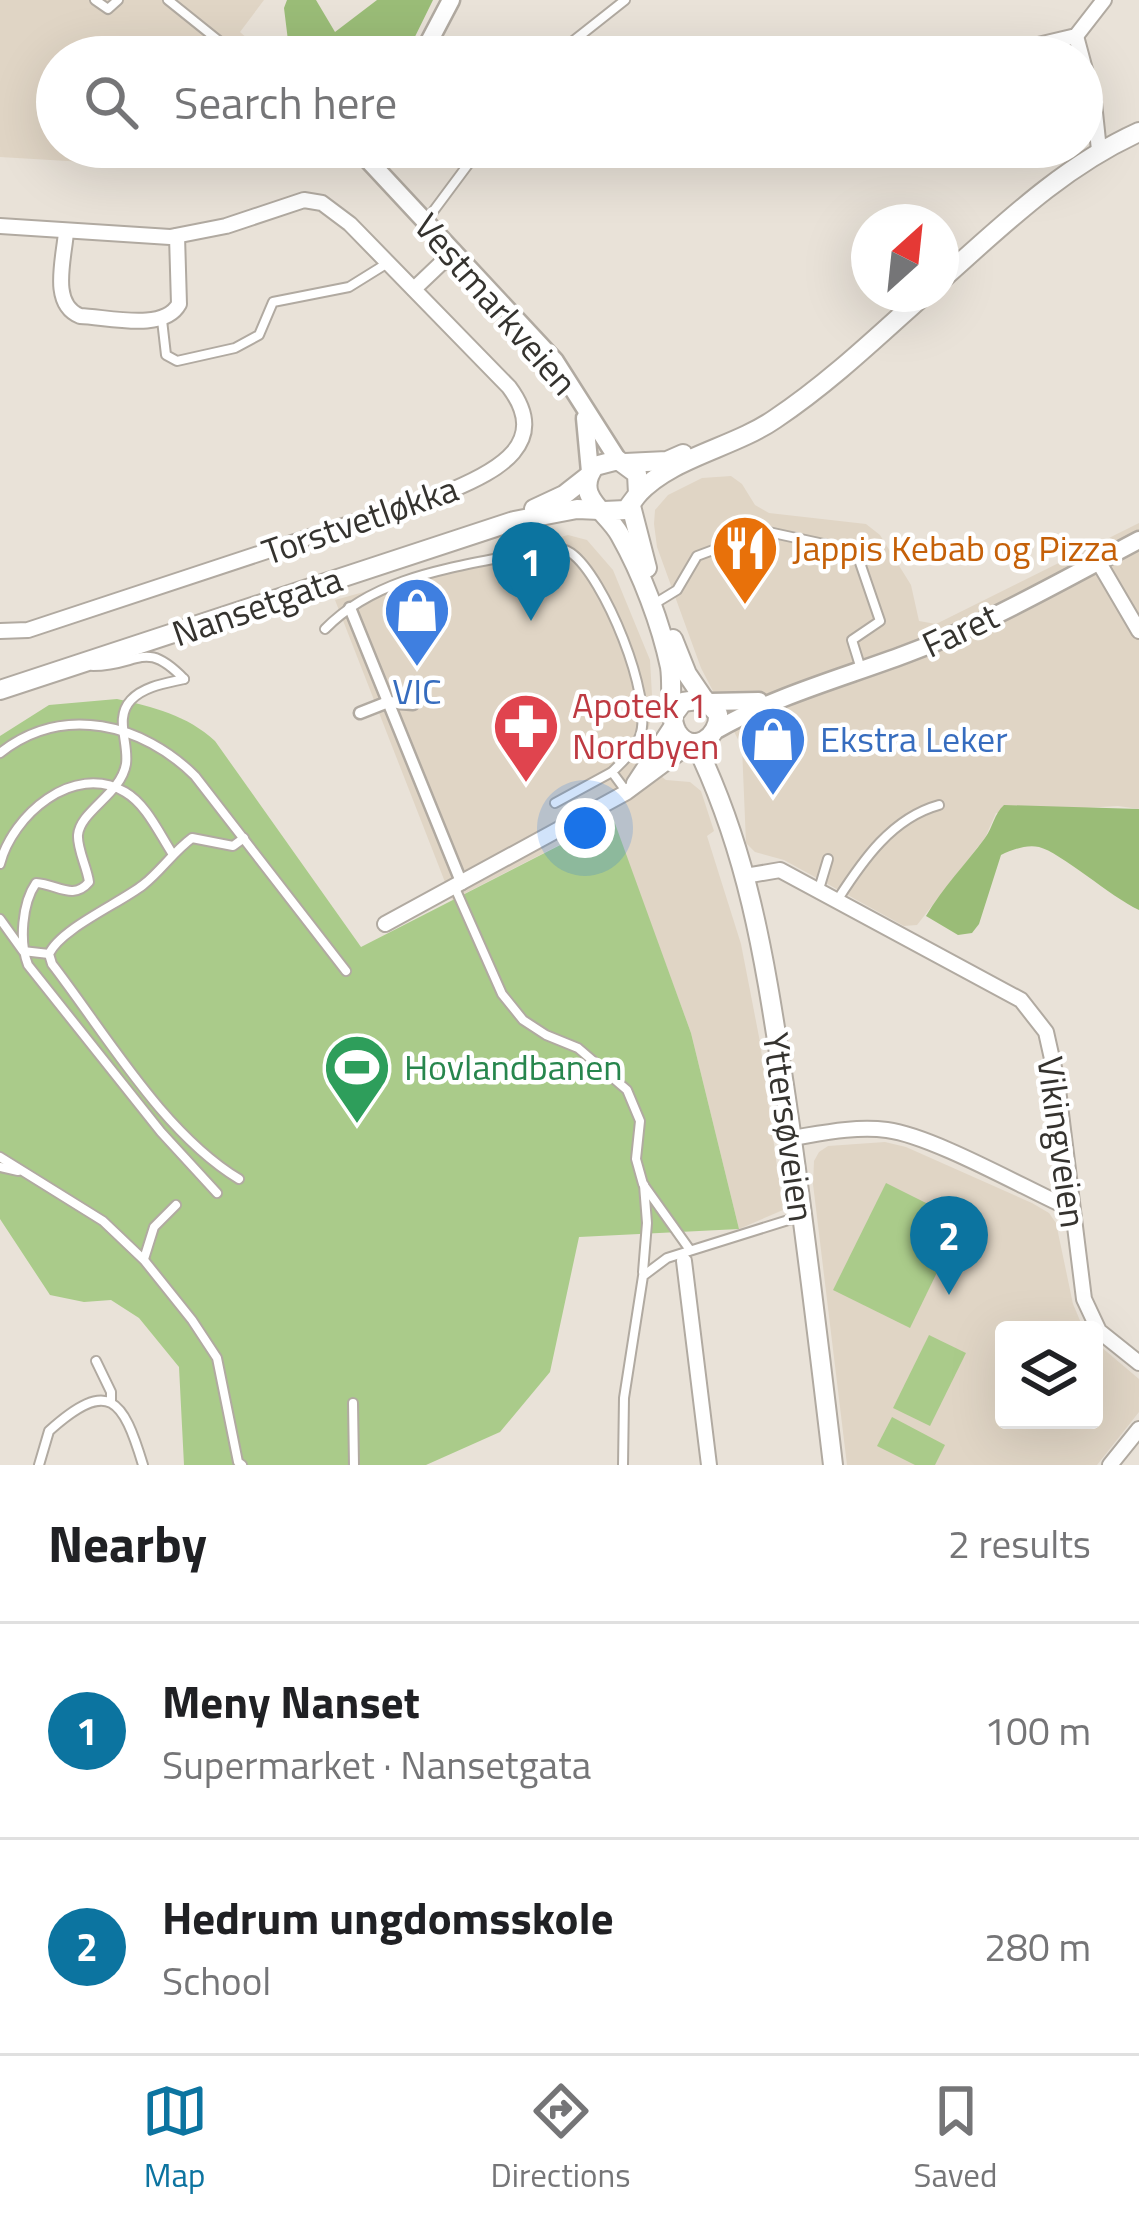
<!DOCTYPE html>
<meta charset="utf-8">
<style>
:root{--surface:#fff;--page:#f6f6f6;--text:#202124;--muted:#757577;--line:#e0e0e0;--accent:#0c74a0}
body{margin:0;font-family:"Titillium Web",sans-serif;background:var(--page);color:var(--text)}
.controls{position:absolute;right:36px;bottom:36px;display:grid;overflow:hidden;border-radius:12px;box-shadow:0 12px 48px #0002}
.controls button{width:108px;height:108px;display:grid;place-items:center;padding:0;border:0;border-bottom:3px solid var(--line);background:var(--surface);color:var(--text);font:60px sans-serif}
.compass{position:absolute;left:851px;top:204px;width:108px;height:108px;border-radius:50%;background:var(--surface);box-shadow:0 12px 48px #0002;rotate:27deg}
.you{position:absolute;left:585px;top:828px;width:42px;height:42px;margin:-30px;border:9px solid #fff;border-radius:50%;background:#1a73e8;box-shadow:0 0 0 18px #1a73e833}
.badge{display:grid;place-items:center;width:78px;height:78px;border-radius:50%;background:var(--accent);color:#fff;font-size:39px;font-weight:700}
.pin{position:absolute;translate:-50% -99px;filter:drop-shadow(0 3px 6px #0008)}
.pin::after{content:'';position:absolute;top:63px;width:42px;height:36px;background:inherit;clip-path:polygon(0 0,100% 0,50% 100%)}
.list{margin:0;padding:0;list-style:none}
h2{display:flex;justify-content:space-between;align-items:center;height:156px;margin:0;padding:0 48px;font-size:51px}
h2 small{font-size:39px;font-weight:400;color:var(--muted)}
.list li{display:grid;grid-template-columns:78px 1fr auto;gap:36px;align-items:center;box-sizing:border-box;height:216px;padding:0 48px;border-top:3px solid var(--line)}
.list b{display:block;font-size:45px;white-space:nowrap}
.list p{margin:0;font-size:39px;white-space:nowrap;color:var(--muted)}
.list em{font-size:39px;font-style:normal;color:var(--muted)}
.icon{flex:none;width:66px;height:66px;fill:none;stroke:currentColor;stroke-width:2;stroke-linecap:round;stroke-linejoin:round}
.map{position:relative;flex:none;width:1139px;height:1465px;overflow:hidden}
.search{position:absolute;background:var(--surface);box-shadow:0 12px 48px #0002;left:36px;right:36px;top:36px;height:132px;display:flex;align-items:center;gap:30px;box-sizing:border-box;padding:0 42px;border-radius:66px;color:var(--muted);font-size:45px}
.sheet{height:588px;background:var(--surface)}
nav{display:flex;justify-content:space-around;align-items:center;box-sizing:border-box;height:168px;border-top:3px solid var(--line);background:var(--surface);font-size:33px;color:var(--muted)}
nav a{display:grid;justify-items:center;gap:6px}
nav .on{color:var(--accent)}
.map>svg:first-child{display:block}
.built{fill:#e0d5c5}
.green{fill:#aacb8a}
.forest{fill:#9abc77}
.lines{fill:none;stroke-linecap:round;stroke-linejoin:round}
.service-casing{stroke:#b1aaa1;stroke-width:12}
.pedestrian-casing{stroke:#b1aaa1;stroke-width:15}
.minor-casing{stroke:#b1aaa1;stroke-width:18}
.tertiary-casing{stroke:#b1aaa1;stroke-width:21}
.secondary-casing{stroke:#b1aaa1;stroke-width:22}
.service{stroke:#fff;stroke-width:8}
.pedestrian{stroke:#fff;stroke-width:10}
.minor{stroke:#fff;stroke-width:14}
.tertiary{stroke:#fff;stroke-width:16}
.secondary{stroke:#fff;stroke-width:18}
.labels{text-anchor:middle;stroke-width:9;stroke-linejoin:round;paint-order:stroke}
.street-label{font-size:36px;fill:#35332f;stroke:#fff}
.food-label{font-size:36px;fill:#c56008;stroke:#fff;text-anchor:start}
.shop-label{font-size:36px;fill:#366cbe;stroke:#fff}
.health-label{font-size:36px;fill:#be3a42;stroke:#fff;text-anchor:start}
.leisure-label{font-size:36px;fill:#27864d;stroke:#fff;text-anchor:start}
</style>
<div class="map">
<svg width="1139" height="1465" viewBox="0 0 1139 1465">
<rect width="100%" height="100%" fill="#e9e2d8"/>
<g class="built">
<path d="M0,0H264L240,32L268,57H57V147H238L168,167L0,157Z"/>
<path d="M731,476L742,484L755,505L769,513L866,524L880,535L911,585L919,621L936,624L1139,523V809L1118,806L996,813L985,838L917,925L904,926L784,860L755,852L746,843L742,747L701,668L657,547L654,524L655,510L668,495L702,478Z"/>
<path d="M568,535L587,540L613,570L650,660L653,713L639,759L666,780L690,782L701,791L714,831L707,836L741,944L760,1042L783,1210L739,1229L691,1033L612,818L452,900L335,600Z"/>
<path d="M885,1142L906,1147L1032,1203L1049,1213L1056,1223L1073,1304L1084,1330H1004V1420H1094V1341L1139,1379V1412L1097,1465H847L813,1184L814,1161L819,1152L828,1146Z"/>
</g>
<g class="green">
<path d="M117,699C153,707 187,715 215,741L361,947L613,818L691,1033L739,1229L579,1237L550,1372L500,1432L426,1465H184L179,1367L139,1318L111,1300L84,1302L50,1295L0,1219V736L49,705Z"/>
<path d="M886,1183L962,1221L910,1328L833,1290Z"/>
<path d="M929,1335L966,1353L930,1426L893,1408Z"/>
<path d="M892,1417L945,1445L935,1465H915L877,1446Z"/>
</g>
<g class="forest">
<path d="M287,0H316L335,32L377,0H433L405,57H290L284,8Z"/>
<path d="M1004,805L1139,809V910C1111,897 1060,852 1039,847C1026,844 1012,850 1001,855L979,924L972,933L958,935L926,916C943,887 965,865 985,838C993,827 994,814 1004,805Z"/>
</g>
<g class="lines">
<defs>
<g id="service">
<path d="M95,0L108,9L118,0"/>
<path d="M168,0L239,57"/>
<path d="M553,57L625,0"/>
<path d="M352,147L368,160"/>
<path d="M426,221L481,147"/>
<path d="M162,320L166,355L177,361L235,348L259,335L273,302L349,287L386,264"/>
<path d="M659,601L677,590L697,556L764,531L856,551L880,621L852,640L861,669"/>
<path d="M325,629C374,579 444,569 509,556C529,552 553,541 571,553C604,576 654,698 640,736C635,751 623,761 612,772L626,791"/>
<path d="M93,666C140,666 144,638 184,679"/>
<path d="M184,679C167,683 144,686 131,700C114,718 129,742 126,764C121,794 80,811 78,835C77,849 87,867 89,882C73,901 57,884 36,883C22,903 19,942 28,965L161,1132L217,1193"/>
<path d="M0,753C63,703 143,724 195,776L346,971"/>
<path d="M555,803L612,772"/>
<path d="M0,864C12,816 73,762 125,792C146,804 159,833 172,853"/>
<path d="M455,888L502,994L523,1020L546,1035L578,1048L627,1090L640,1121L636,1159L643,1184L690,1250"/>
<path d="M819,889L828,859"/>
<path d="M838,899C863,860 892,818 939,805"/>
<path d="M0,919L23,951L49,954"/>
<path d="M0,1157L103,1221L144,1260L192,1320L217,1358L238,1462L242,1465"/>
<path d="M0,1167L18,1171"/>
<path d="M239,1179C163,1133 106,1034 52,964L49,954C60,929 120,903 143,885C161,871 173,852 192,838L233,846L244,838"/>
<path d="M144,1259L154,1227L176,1205"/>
<path d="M643,1272L647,1223L644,1185"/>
<path d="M96,1361L111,1392V1401"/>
<path d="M353,1403L354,1465"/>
<path d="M39,1465L49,1431C109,1377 123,1399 143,1465"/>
<path d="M623,1465L624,1398L643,1276L667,1258L798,1217"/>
</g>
<g id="pedestrian">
<path d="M350,608L462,884"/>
<path d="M360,713L388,702L413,704"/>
</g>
<g id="minor">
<path d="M1076,36L1094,103L1099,150"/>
<path d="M988,57L1076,36L1104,0"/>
<path d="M0,226L170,237L226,226L304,200L322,203L350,224L509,387C551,443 497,471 452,490L28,630L0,631"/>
<path d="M66,232C64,259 50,304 80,316C108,317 164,332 179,304L177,236"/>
<path d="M414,289L454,251"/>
<path d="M1098,561L1139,631"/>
<path d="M634,783L674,722"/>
<path d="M745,876L780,870L1021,1000L1046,1032L1057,1081L1084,1299L1099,1331L1139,1363"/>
<path d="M385,924L627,792L693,743"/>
<path d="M792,1138C823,1133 855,1126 887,1130C933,1136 1024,1188 1071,1209"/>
<path d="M684,1261L709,1465"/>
<path d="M1110,1465L1139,1429"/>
</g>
<g id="tertiary">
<path d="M421,57L451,0"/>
<path d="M375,147L369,161L555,361L618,460"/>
<path d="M585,418L590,472"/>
<path d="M710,702L759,701"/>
<path d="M718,729C778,695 842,678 906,654C987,624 1063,580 1139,540"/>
</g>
<g id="secondary">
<path d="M941,280C1004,224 1062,167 1139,132"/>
<path d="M625,463L667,461L683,454"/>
<path d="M638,494C672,457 733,448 775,419C829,383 877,337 925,294"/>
<path d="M631,506L647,568"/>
<path d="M534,509L564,495L587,477"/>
<path d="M604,511L626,510L638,494L637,474L618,460L595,466C572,496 607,511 620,535C642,574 661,624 670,667C673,685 668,716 677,732C692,756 720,737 718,714L704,699L683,702L674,714"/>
<path d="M673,639L687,674L704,699"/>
<path d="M0,690L514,521L577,509L600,510"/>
<path d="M695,743C750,856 765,963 784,1085C803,1211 818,1338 833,1465"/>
</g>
</defs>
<use href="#service" class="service-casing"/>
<use href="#pedestrian" class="pedestrian-casing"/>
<use href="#minor" class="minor-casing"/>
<use href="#tertiary" class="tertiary-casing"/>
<use href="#secondary" class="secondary-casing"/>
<use href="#service" class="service"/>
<use href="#pedestrian" class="pedestrian"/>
<use href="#minor" class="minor"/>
<use href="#tertiary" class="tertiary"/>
<use href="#secondary" class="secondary"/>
</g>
<defs>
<symbol id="restaurant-pin" viewBox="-11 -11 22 30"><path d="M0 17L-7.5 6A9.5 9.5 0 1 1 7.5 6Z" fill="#e8710a" stroke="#fff"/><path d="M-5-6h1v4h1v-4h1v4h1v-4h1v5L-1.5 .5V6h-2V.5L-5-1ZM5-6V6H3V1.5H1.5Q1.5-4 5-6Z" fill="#fff"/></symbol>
<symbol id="shop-pin" viewBox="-11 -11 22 30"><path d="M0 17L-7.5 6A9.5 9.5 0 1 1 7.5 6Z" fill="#3f7fe0" stroke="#fff"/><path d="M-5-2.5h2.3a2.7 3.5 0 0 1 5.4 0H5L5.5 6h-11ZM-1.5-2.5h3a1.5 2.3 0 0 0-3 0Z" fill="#fff"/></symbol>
<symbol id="pharmacy-pin" viewBox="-11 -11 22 30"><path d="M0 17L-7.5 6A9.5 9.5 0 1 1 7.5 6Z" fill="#e0444e" stroke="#fff"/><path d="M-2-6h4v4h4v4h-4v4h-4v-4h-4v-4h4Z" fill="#fff"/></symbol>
<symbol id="stadium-pin" viewBox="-11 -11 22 30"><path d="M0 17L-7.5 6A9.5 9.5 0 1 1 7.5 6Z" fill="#2e9e5b" stroke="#fff"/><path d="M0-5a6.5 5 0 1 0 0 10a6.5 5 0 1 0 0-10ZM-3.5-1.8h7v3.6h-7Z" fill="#fff"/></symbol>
</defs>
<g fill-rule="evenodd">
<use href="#restaurant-pin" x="707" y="510" width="76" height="104"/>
<use href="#shop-pin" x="379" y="572" width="76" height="104"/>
<use href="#pharmacy-pin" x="488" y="688" width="76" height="104"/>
<use href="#shop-pin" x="735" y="701" width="76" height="104"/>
<use href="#stadium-pin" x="319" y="1029" width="76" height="104"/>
</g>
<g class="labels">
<g class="street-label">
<text transform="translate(496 304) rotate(49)" y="13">Vestmarkveien</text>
<text transform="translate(360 520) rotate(-19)" y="13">Torstvetløkka</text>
<text transform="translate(257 606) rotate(-19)" y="13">Nansetgata</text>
<text transform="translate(960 630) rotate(-25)" y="13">Faret</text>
<text transform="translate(789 1127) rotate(82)" y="13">Yttersøveien</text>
<text transform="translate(1062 1142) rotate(82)" y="13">Vikingveien</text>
</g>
<g class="food-label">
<text x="792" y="561">Jappis Kebab og Pizza</text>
</g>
<g class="shop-label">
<text x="417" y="704">VIC</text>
<text x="820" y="752" text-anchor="start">Ekstra Leker</text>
</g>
<g class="health-label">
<text x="572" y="718">Apotek 1<tspan x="572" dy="41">Nordbyen</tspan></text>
</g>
<g class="leisure-label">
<text x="404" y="1080">Hovlandbanen</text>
</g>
</g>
</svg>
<div class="controls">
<button><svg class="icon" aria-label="layers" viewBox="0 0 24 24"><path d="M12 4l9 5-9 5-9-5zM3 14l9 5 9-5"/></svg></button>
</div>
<svg class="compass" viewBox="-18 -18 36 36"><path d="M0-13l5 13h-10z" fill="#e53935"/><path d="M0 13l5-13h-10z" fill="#757577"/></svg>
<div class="you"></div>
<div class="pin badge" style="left:531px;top:621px">1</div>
<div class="pin badge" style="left:949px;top:1295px">2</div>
<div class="search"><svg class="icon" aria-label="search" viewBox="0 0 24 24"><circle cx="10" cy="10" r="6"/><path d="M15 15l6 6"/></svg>Search here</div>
</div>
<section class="sheet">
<h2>Nearby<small>2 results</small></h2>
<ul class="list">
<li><span class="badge">1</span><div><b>Meny Nanset</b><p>Supermarket · Nansetgata</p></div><em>100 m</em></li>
<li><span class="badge">2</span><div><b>Hedrum ungdomsskole</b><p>School</p></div><em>280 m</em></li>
</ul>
</section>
<nav>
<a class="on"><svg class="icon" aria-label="map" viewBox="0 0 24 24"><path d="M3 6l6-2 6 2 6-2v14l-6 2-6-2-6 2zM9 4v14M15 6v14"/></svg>Map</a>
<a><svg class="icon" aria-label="directions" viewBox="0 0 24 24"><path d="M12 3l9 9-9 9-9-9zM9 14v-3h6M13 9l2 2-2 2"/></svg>Directions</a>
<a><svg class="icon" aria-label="saved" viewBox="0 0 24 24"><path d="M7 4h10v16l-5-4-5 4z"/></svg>Saved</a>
</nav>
